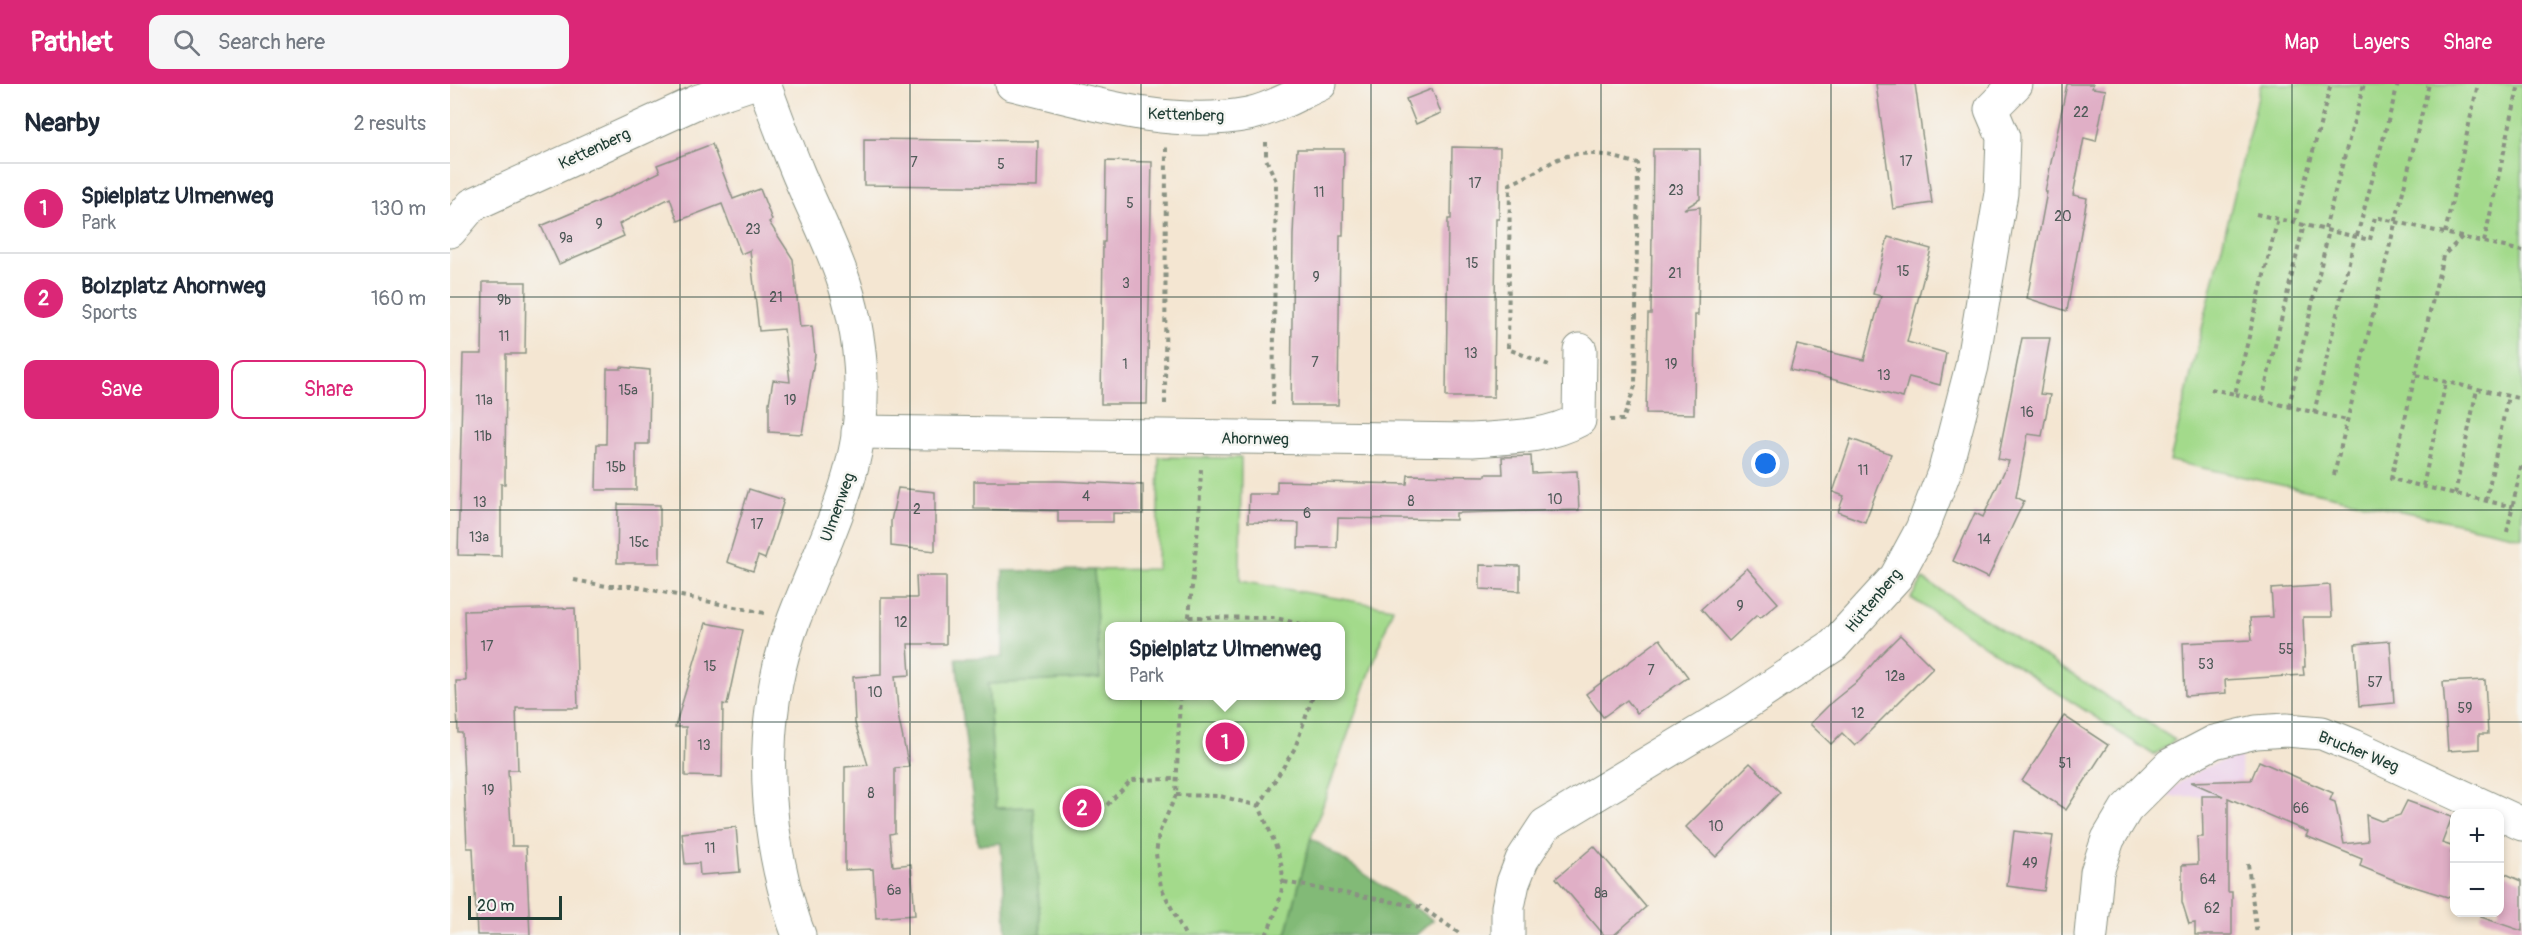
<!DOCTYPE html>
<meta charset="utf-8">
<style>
:root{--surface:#fff;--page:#f6f6f7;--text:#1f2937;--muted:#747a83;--line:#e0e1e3;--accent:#db2777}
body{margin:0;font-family:Pangolin,sans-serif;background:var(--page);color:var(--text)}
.controls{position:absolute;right:18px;bottom:18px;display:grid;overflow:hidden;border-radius:12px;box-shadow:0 3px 9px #0003}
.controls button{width:54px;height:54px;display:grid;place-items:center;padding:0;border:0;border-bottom:2px solid var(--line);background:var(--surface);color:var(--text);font:30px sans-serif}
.scale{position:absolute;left:18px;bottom:15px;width:94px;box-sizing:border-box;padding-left:6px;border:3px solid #1f3d34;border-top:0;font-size:16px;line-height:21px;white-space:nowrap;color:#1f3d34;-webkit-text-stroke:4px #f6f6f2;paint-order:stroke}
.you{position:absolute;left:1316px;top:380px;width:21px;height:21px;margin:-15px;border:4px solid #fff;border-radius:50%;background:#1a73e8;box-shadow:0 0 0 9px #1a73e833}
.badge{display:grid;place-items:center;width:39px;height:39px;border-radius:50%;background:var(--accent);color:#fff;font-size:20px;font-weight:700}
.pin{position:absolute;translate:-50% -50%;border:3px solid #fff;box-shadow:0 2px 6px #0006}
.popup{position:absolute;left:655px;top:538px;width:240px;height:78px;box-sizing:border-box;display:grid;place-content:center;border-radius:12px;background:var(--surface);filter:drop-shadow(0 2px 4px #0005);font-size:20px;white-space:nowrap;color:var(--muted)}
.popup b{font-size:22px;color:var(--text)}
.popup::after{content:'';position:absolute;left:50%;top:100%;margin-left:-12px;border:12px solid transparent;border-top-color:var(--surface)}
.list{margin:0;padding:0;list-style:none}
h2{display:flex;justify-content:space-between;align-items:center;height:78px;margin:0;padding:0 24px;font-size:26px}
h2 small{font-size:20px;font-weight:400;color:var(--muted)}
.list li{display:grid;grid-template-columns:39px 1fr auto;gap:18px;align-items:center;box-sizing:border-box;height:90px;padding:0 24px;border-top:2px solid var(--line)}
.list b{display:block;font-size:22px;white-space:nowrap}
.list p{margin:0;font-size:20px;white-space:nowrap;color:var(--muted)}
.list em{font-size:20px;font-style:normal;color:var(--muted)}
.actions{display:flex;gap:12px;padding:18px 24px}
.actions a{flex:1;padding:14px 0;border:2px solid var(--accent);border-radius:12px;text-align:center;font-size:21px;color:var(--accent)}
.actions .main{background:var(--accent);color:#fff}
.icon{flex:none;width:33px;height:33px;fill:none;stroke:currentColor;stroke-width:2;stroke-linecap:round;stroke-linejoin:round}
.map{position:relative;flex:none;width:2072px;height:851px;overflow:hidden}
header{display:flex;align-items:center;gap:36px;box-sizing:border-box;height:84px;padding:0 30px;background:var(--accent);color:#fff}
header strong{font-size:28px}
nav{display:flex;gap:33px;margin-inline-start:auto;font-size:21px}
.search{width:420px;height:54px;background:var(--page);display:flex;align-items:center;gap:15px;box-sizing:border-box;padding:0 21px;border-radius:12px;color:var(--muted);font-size:22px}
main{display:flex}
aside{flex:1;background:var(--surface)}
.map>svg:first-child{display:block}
.built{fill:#ecd1ea}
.green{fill:#a3da8b;stroke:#618c60;stroke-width:1.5;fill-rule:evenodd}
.forest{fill:#82ba77;stroke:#507c56;stroke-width:1.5}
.building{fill:#e0afc6}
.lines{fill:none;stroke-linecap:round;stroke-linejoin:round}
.minor-casing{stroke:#8a9283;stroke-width:35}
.path{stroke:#8a9283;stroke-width:4;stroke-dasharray:4.5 4.5;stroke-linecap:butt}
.minor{stroke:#fff;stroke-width:33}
.grid{fill:none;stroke:#1f3d34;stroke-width:1.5;stroke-opacity:0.55}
.labels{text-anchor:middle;stroke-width:5;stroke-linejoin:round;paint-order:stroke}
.number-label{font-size:14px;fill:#4f5a58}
.street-label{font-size:16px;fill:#1f3d34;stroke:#f6f6f2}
</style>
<header>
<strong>Pathlet</strong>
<div class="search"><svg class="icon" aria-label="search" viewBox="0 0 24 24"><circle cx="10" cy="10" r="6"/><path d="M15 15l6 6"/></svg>Search here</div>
<nav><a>Map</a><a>Layers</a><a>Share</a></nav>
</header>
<main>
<aside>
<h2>Nearby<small>2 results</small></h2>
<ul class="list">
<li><span class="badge">1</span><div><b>Spielplatz Ulmenweg</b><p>Park</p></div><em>130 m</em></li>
<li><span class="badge">2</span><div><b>Bolzplatz Ahornweg</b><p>Sports</p></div><em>160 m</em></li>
</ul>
<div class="actions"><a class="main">Save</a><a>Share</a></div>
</aside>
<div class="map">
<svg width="2072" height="851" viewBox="0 0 2072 851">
<rect width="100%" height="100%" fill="#f6f6f2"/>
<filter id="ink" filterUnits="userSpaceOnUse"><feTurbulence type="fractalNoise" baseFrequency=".0167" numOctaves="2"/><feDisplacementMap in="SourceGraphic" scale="12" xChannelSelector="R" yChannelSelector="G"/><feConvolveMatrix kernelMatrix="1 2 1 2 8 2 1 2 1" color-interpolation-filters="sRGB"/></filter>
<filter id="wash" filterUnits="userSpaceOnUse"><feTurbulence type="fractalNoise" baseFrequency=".008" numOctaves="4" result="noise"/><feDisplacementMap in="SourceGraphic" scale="24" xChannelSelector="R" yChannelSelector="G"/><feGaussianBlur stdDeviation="1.35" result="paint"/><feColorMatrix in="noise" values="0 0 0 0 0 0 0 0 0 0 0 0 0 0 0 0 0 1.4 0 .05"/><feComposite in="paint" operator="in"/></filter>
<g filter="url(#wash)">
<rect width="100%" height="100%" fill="#f4e6d2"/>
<path class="built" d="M1791,670L1792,711L1713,713L1733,696L1752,685Z"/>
<g class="green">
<path d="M1811,0H2072V453L1720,377Z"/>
<path d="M709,373L791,374L790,497L943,524L861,754L836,851H591L583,723L546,724L538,600L650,594L644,486L707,485ZM660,542H890V612H660Z"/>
<path d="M1473,495L1725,656L1704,671L1461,514Z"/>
</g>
<g class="forest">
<path d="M644,486L650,594L538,600L546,724L583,723L591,851H557L551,759L528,761L506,574L553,573V487Z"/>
<path d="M861,754L983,836L966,851H836Z"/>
</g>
<g id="blocks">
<g class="building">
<path d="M1426,0H1465L1482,119L1443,125Z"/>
<path d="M1617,0H1643L1642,4L1656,6L1646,57L1634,54L1623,111L1637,114L1617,227L1577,214L1597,108H1595Z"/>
<path d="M982,5L991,29L966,40L956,15Z"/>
<path d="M414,55L588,57L587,103L414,101Z"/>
<path d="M262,60L283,115L310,105L322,136L319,138L343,175L350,243L362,242L365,271L352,350L319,348V319L323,296L340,298L334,245L309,247L300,166L291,170L272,120L228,137L220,114L169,140L174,152L109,180L91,142L157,114L210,88L207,81Z"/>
<path d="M1002,63L1050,64L1049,135H1046L1044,313H996L998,135H1001Z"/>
<path d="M847,65H894L893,151H890L888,321H841L843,151Z"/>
<path d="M1203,65H1250V115L1234,125L1250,123L1248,231H1245L1244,330L1196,329L1198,230H1201Z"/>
<path d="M656,77L702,78L697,320H651L653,158H655Z"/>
<path d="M1438,153L1481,165L1457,258L1496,269L1490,301L1459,293L1453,314L1370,292L1340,286L1347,261L1414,276L1431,212L1423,210Z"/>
<path d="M33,198H76L75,270H56L55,400H51V472L8,471L13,270H32Z"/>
<path d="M1572,254H1600L1590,310L1600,311L1592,352L1578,350L1566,413L1574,417L1538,494L1503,477L1525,429L1533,433L1559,377L1548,375Z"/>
<path d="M171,283L200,286L199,360H186V406H146L147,360H156L157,285H171Z"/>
<path d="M1401,355L1441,370L1415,438L1388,428L1394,412L1383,408Z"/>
<path d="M1081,372L1082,389L1127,387L1129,426L1006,429V436L888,434L887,464H848L849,439L798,438L799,410H827V397L957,400L958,391L1036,392V390H1053L1052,373Z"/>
<path d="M524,397H610L693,401V430L663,429V438H608V427L524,425Z"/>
<path d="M448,404L485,408V467L441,462V437Z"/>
<path d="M299,405L334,416L315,475L308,472L303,487L277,478Z"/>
<path d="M168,420L210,421V479H167Z"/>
<path d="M1030,481L1070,482V507L1030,505Z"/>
<path d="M1297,484L1328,519L1310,534L1307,531L1279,557L1251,525Z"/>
<path d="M466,492H496V560H458L460,591L445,592L449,636L459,683L445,684V749L440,750L443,782L461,780L465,831L426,834L423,785L395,786V683L418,681L405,639L403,593L431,591V514H467Z"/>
<path d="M1880,501L1882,533H1853L1855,583H1853L1854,591L1775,596L1776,609L1735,612L1733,559L1802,556L1800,534L1823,533L1821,505Z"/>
<path d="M125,524L128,624H66L68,686H58L62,762H76L80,851H27L23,764H17L12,649H8L6,597H16L14,527Z"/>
<path d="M256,539L293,546L277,621L273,620L272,693L235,692L236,643H225Z"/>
<path d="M1450,551L1483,584L1405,662L1392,649L1381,660L1360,640L1383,617L1409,596L1429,572Z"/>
<path d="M1210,555L1238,593L1187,629L1177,616L1153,633L1136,610Z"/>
<path d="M1940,557L1944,619L1909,622L1905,560Z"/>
<path d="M2035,596L2038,650H2029V665L1998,667L1993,598Z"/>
<path d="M1614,632L1658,661L1616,726L1572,697Z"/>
<path d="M1809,677L1883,709L1880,716L1885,718L1894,760L1918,757L1916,731L1931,737L1950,731L1957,717L2002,733L1992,759L2004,763L2001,769L2004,771V815L1949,798L1910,782L1912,775L1856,752L1858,748L1778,714V808H1782V851H1745V839L1739,840L1732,818V781L1748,780L1747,753H1753L1752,712H1773L1741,698L1801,696Z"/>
<path d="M1300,679L1330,708L1266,773L1236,743Z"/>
<path d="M286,743L290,788L250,791L249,779L235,780L232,749Z"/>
<path d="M1564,747L1603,752L1594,807L1557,802Z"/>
<path d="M1144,762L1196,823L1164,851H1154L1106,794Z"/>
<path d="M2049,787L2072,797V847L2031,833L2032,828H2049Z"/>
</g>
</g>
</g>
<g filter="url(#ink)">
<use href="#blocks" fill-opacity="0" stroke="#8a9283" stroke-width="1.5"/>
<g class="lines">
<defs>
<g id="minor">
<path d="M314,0C325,30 336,60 348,89C363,125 382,161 394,198C406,235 412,276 411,315C411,392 371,464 344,535C312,620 312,716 334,803C339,820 342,835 349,851"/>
<path d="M562,0C638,18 720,45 798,30C823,25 847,10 870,0"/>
<path d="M0,147L22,121L249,17L300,0"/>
<path d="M408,348L1022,356C1058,353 1096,354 1129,336L1130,266"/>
<path d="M1058,851V823L1063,799L1072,776L1095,741L1286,626L1384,561L1446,493L1472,445L1495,386L1522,282L1551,109L1553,53L1541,25L1566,0"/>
<path d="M1641,851L1647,788L1658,755L1676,725L1720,681L1764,658L1806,648L1836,646L1872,649L1904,662L2072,740"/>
</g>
</defs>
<use href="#minor" class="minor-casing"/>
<g class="path">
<path d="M816,58V75L826,97L823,321"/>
<path d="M1806,130L1920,156L1925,133L2072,167"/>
<path d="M1844,138L1881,0"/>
<path d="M1875,145L1914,0"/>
<path d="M1995,149L2028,0"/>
<path d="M1907,152L1948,0"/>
<path d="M2012,153L1993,172L1941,395L2063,423"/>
<path d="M2034,158L2069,0"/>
<path d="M1099,281L1058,265L1060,100C1075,94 1088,86 1102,78C1129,63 1160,71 1188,80L1185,302L1173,336H1160"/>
<path d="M1966,291L2072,315"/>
<path d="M1761,305L1785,310L1828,134"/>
<path d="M1785,310L1897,336"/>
<path d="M1812,316L1854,140"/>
<path d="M715,320L716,63"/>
<path d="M1839,322L1879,146"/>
<path d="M1864,329L1905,152"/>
<path d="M1884,391L1979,0"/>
<path d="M1973,402L1996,298"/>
<path d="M2005,410L2027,305"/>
<path d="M2036,417L2058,312"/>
<path d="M2057,448L2072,378"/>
<path d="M124,496L156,502H183L314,529"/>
<path d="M739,533L826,534L859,542"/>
<path d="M738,542L749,433L751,384"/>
<path d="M730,612L726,711L709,749L706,770L711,803L735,851"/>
<path d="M726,711L770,712L809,722C833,779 844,791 816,851"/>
<path d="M657,721L681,696L725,695"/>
<path d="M809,722L845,664L863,612"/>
<path d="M1798,780L1807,851"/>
<path d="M834,798L971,823L1012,851"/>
</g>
<use href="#minor" class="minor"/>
</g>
</g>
<path class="grid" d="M230,0V851M460,0V851M691,0V851M921,0V851M1151,0V851M1381,0V851M1612,0V851M1842,0V851M0,213H2072M0,426H2072M0,638H2072"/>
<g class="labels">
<g class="number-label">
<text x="1631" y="33">22</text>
<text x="1456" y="82">17</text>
<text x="464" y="83">7</text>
<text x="551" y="85">5</text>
<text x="1025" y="104">17</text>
<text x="1226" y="111">23</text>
<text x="869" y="113">11</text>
<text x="680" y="124">5</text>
<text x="1613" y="137">20</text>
<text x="149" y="145">9</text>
<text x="303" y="150">23</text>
<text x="116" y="159">9a</text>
<text x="1022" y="184">15</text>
<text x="1453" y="192">15</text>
<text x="1225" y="194">21</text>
<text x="866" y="198">9</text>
<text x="676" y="204">3</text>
<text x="326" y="218">21</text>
<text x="54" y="221">9b</text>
<text x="54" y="257">11</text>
<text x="1021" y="274">13</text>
<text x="865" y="283">7</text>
<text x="675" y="285">1</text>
<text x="1221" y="285">19</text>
<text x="1434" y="296">13</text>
<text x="178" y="311">15a</text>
<text x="34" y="321">11a</text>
<text x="340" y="321">19</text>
<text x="1577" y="333">16</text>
<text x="33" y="357">11b</text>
<text x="166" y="388">15b</text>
<text x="1413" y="391">11</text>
<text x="636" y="417">4</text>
<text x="1105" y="420">10</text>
<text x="961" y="422">8</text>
<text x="30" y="423">13</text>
<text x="467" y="430">2</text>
<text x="857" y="434">6</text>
<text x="307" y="445">17</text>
<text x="29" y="458">13a</text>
<text x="1534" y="460">14</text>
<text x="189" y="463">15c</text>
<text x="1290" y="527">9</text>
<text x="451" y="543">12</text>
<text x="37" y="567">17</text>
<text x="1836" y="570">55</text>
<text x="1756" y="585">53</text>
<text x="260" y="587">15</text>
<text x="1201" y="591">7</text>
<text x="1445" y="597">12a</text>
<text x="1925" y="603">57</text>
<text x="425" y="613">10</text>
<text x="2015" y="629">59</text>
<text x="1408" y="634">12</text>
<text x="254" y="666">13</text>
<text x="1615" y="684">51</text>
<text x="38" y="711">19</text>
<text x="421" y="714">8</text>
<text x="1851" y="729">66</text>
<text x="1266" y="747">10</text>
<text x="260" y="769">11</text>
<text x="1580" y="784">49</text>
<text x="1758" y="800">64</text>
<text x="444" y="811">6a</text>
<text x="1151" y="814">8a</text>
<text x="1762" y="829">62</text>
</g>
<g class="street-label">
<text transform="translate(736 30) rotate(2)" y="6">Kettenberg</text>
<text transform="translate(144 64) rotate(-25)" y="6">Kettenberg</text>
<text transform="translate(805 354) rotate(1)" y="6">Ahornweg</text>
<text transform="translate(387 423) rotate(-70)" y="6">Ulmenweg</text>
<text transform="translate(1423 516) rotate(-50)" y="6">Hüttenberg</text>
<text transform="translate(1909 667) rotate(22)" y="6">Brucher Weg</text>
</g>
</g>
</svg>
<div class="controls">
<button>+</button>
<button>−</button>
</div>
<div class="scale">20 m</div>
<div class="you"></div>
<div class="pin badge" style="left:775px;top:658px">1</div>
<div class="popup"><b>Spielplatz Ulmenweg</b>Park</div>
<div class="pin badge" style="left:632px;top:724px">2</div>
</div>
</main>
